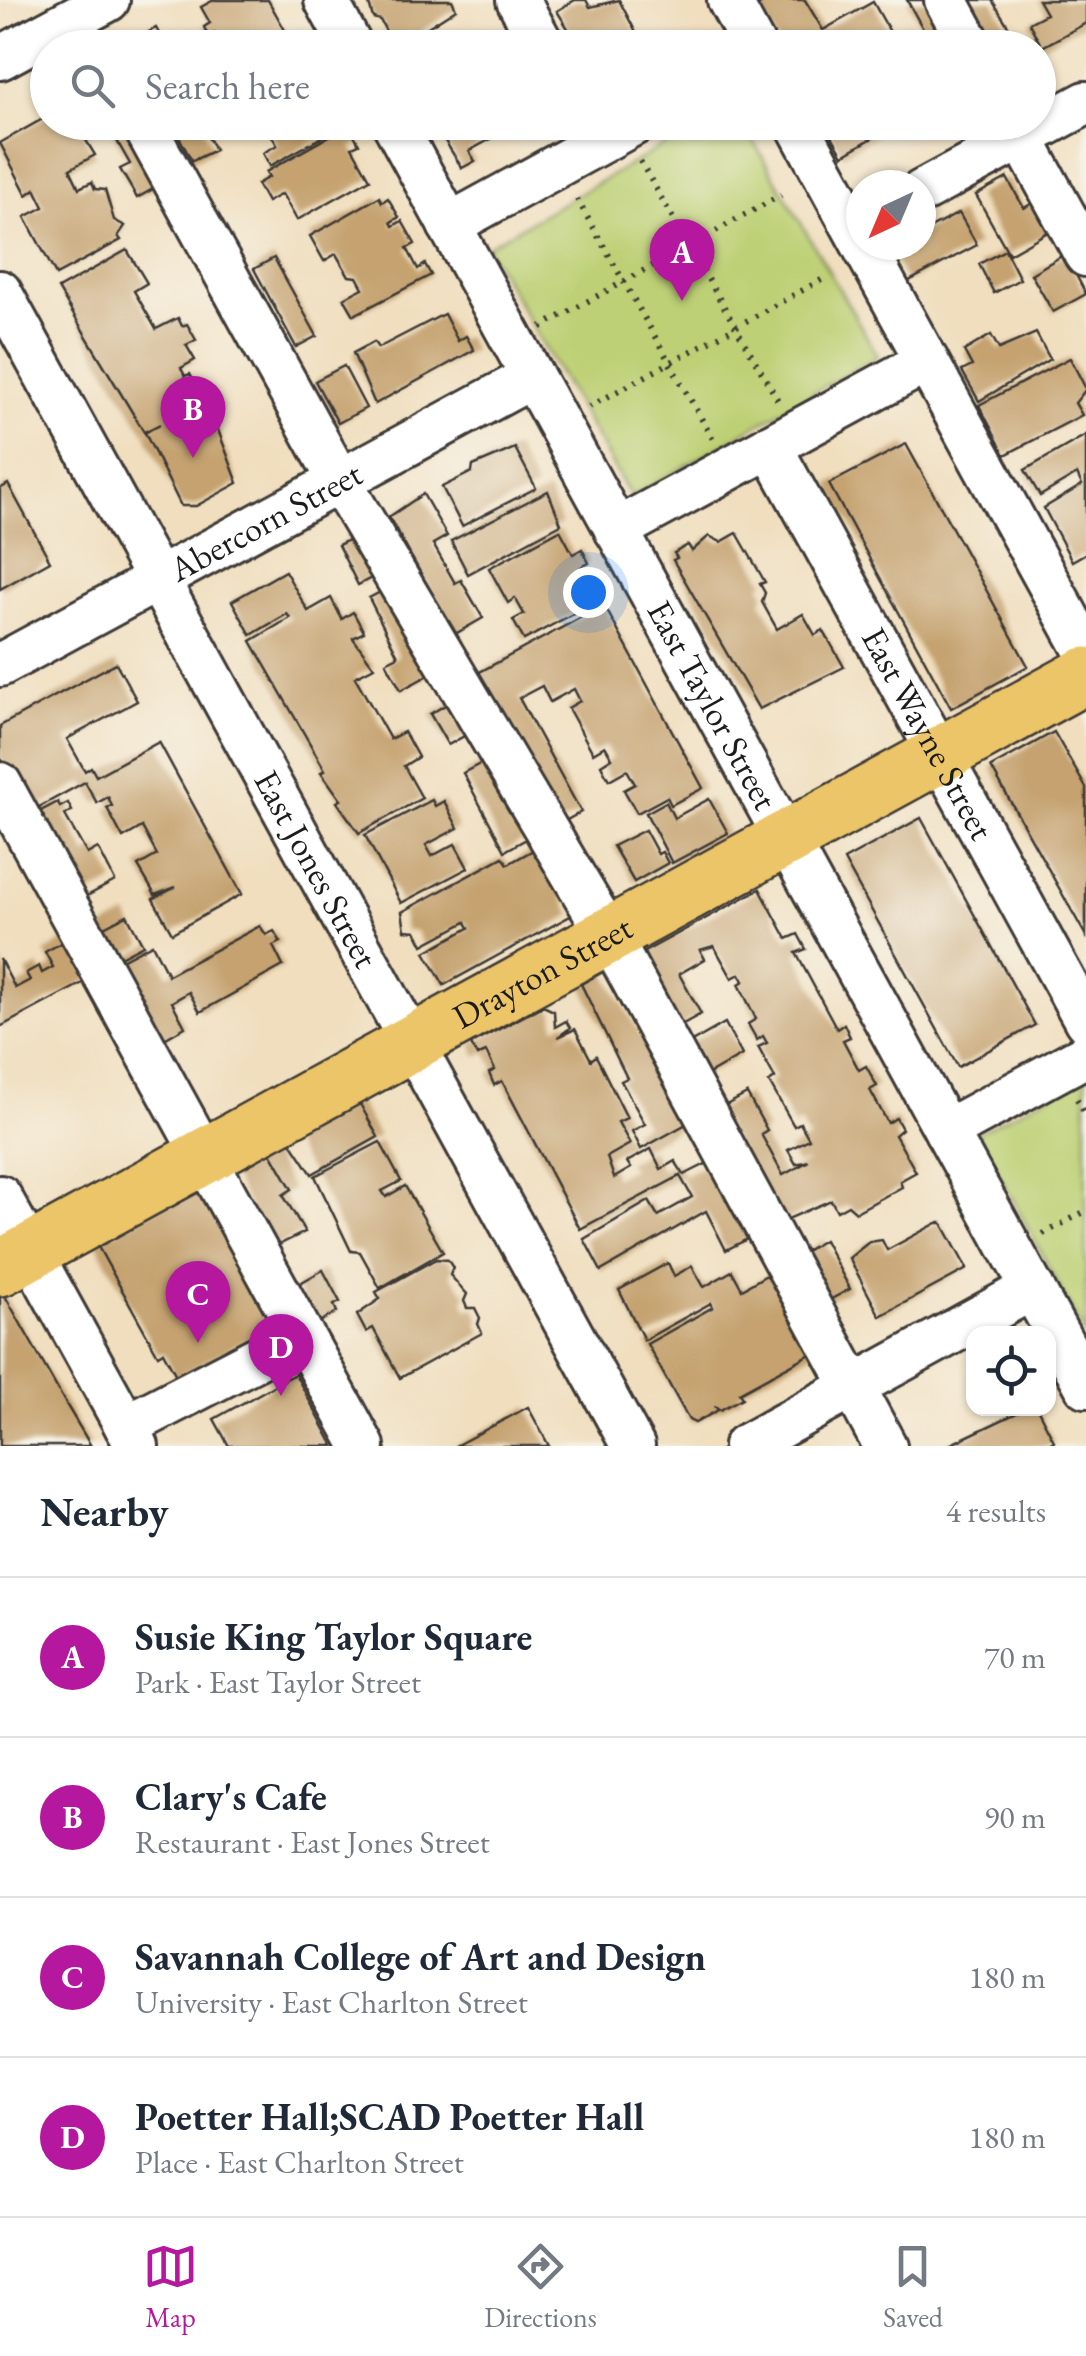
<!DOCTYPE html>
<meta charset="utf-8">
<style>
:root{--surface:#fff;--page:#f6f6f7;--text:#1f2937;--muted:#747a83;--line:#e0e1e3;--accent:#b5179e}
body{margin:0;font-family:"EB Garamond",serif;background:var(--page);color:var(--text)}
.controls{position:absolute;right:30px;bottom:30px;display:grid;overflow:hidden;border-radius:20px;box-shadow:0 2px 8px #0004}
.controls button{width:90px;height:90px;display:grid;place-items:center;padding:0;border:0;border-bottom:2px solid var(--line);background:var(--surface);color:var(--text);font:50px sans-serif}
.compass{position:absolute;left:846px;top:170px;width:90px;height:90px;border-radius:50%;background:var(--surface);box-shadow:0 2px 8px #0004;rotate:224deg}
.you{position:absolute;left:588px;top:592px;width:35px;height:35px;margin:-25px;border:8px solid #fff;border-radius:50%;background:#1a73e8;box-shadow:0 0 0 15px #1a73e833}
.badge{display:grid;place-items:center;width:65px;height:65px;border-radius:50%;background:var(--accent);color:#fff;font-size:32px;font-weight:700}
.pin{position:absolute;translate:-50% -82px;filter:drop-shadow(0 2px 5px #0008)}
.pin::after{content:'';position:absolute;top:52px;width:35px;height:30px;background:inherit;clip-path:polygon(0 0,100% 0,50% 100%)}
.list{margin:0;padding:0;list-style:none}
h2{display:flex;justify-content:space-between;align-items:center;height:130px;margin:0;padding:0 40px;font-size:42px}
h2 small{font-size:32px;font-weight:400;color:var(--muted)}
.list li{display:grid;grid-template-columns:65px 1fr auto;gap:30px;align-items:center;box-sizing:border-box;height:160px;padding:0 40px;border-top:2px solid var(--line)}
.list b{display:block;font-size:38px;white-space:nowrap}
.list p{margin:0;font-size:32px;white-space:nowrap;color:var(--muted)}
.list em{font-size:32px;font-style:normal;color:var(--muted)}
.icon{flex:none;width:55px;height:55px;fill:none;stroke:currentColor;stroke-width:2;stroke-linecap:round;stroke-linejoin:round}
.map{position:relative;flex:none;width:1086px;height:1446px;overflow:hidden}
.search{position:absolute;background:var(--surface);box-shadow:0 2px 8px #0004;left:30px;right:30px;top:30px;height:110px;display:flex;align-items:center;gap:25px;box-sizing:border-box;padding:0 35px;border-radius:55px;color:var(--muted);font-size:38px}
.sheet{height:770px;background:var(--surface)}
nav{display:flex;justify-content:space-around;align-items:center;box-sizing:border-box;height:140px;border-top:2px solid var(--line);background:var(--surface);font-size:28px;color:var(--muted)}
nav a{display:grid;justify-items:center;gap:5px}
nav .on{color:var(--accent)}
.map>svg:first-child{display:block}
.green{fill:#bdd074;stroke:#6c7648;stroke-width:2.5}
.building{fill:#c5a270}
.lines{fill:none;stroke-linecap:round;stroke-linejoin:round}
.minor-casing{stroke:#3c3934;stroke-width:48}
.major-casing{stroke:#3c3934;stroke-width:60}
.path{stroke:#3c3934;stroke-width:6;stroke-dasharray:2.5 8;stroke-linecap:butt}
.minor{stroke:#fff;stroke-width:42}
.major{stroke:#edc569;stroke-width:55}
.labels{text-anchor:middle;stroke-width:8;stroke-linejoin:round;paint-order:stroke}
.street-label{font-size:35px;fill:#1c1c1c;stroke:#f7f3e8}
</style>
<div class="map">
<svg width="1086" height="1446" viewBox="0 0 1086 1446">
<rect width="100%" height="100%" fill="#f7f3e8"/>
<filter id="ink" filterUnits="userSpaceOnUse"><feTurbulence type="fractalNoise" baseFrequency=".01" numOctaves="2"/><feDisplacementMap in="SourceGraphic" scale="20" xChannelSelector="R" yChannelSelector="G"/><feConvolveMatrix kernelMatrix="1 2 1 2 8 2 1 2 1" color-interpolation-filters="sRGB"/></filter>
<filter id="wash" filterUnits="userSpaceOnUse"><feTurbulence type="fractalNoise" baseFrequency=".0048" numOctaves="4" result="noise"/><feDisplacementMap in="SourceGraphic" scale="40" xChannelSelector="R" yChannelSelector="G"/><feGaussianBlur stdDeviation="2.25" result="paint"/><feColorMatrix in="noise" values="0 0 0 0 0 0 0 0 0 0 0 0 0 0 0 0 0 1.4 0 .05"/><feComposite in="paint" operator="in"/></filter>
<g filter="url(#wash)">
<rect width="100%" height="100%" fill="#f0debe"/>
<g class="green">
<path d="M703,123H743L878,356L631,497L486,247Z"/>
<path d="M1086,1075V1337L977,1133Z"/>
</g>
<g id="blocks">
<g class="building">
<path d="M214,0H268L295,48H223L215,33L208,36L204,27L210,23L201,7Z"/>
<path d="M368,0H452L456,9L395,48L380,20L373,18Z"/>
<path d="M575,0H586L590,7L619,0L644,48H580L557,11Z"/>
<path d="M768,0H805L823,30L873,2L899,48H781L757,6Z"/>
<path d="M907,0H927L948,37L932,45Z"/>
<path d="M956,0H992L1022,48H983Z"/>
<path d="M1038,0H1086V23L1042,47L1029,23L1046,14Z"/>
<path d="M156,28L167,48H130L128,43Z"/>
<path d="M48,116V122H92L96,130L84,137L95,155L70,169L79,188L92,182L95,189L105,190L114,220L125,226L118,236L121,240L56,275L25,217L44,207L35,189L27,195L0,143Z"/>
<path d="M112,122H140L172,178L137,198L120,169L130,164L108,125Z"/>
<path d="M171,122H200L215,150L192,161Z"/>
<path d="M264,122H337L340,127L270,166L263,153L277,145Z"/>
<path d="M433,122H505L509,129L469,151L475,161L462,168Z"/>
<path d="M824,122H874L881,133L843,155Z"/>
<path d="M342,129L346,135L352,131L359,144L352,147L370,179L297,220L282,194L267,202L257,184L269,177L266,172Z"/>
<path d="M1007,178L1024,208L1038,200L1053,229L1009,254L976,195Z"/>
<path d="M379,197L382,202L388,198L399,217L391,222L393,226L402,221L415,244L407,248L418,269L425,264L431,275L354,315L344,298L363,288L357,277L349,276L336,254L324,261L310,236Z"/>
<path d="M959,213L977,245L907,282L888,250L921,245V233Z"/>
<path d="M127,250L147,283L134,291L156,329L178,318L182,326L187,324L196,340L186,345L195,360L181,368L185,376L190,374L204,401L215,393L222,407L212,414L238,483L196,506H181L145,433L160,424L144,432L58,289Z"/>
<path d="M1005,250L1020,279L994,293L979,264Z"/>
<path d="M1065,254L1086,294L1053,312L1031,274Z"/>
<path d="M274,258L317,336L296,347L254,269Z"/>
<path d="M444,314L458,341L466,336L474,350L375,404L353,353L374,342L378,348Z"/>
<path d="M1036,333L1050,359L979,401L962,371L972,366L964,351L991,335L999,349Z"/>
<path d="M1070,358L1086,389L1075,403L1082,415L1005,455L979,405Z"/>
<path d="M344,366L366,408L338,423L315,381Z"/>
<path d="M1086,435V553L1072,561L1044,508L1082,485L1077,474L1040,496L1025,470Z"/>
<path d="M906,444L1028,666L951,708L829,484Z"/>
<path d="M515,448L536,488L462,526L442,487L472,472L473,466Z"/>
<path d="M8,484L50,561L0,589V489Z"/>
<path d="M548,491L561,524L468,574L451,541Z"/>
<path d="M423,494L447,536L433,544L455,583L461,580L483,618L455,634L389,517Z"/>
<path d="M560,530L573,554L582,549L589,563L581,567L591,586L600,581L608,595L524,640L513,620L524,614L515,598L508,603L489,568Z"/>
<path d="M367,531L373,577L358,585L338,545Z"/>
<path d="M737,533L765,582L760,584L765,593L762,602L777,629L803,614L815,635L823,630L844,667L759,709L673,560L677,558L674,553L688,545L692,551L709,536L721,542Z"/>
<path d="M285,571L308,611L331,598L342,619L353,612L364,632L353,638L374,667L355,677L390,739L404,732L418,757L404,766L422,798L359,833L337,802L341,800L321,772L325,770L251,641L290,618L287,614L251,635L232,601Z"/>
<path d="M394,585L440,669L401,690L386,662L398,656L369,598Z"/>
<path d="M604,605L703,788L671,805L667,797L637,813L624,790L635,784L627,770L609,780L601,765L612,758L605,746L593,753L568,708L580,701L574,689L550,702L542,686L519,698L581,812L558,825L476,674Z"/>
<path d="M116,663L137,701L67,739L85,771L91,767L96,776L159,742L242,894L172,933L153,899L176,887L155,895L138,866L157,855L142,827L123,838L107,808L112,806L108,797L97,803L85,782L30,812L0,757V726Z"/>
<path d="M454,700L473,731L448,745L430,714Z"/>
<path d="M1054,732L1086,788V936L991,767Z"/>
<path d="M493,757L535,834L505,851L463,773Z"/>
<path d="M709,799L728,833L672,863L646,813L666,802L674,818Z"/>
<path d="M432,800L435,806L444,801L458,828L426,845L432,856L455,844L468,868L401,903L365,835Z"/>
<path d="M58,802L60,807L68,803L72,811L65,815L87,854L98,848L115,881L81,899L35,814Z"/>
<path d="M921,818L1035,1025L958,1067L844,860Z"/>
<path d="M645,830L658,854L662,852L668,863L634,882L613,846Z"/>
<path d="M537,848L572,915L444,985L425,952L469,928L466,922L423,945L416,931L405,930L402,912L503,857L508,864Z"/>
<path d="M760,889L787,939L798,934L806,949L796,953L837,1029L844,1024L850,1037L843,1040L859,1070L866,1066L877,1086L870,1090L888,1123L896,1118L902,1129L895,1135L916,1172L900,1181L902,1187L856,1212L848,1205L837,1211L831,1200L779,1223L717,1110L747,1094L767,1130L761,1134L783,1175L809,1161L796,1164L788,1150L809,1139L800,1123L794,1126L769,1082L775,1078L758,1047L767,1043L763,1036L757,1040L748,1024L756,1019L739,984L744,981L740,974L732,978L714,946L700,950L705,959L679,974L701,1014L672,1030L633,958Z"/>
<path d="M127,915L143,945L116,959L100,929Z"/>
<path d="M260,926L266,935L274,931L281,942L273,946L283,966L200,1012L189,992L172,1002L185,1027L159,1042L116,963L152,944L168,975Z"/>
<path d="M68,939L90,979L0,1027V959L15,988L30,980L26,973L39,966L42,973L53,967L45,952Z"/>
<path d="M605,971L688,1123L641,1149L632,1131L645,1124L621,1081L627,1078L581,984Z"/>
<path d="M543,1006L554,1011L555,1027L566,1021L570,1028L558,1037L575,1029L591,1060L596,1056L627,1118L618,1122L630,1144L607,1157L614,1178L631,1168L627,1162L651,1149L661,1169L675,1161L684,1175L712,1161L753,1236L726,1250L706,1211L601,1271L584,1239L649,1201L658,1216L692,1197L680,1176L580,1229L502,1081L494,1085L489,1073L495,1070L486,1052L477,1056L471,1044Z"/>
<path d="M725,1023L742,1055L700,1079L683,1047Z"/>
<path d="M359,1102L378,1137L312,1174L290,1141Z"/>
<path d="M380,1142L401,1181L382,1191L386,1197L405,1186L443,1252L380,1288L360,1252L351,1251L315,1176Z"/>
<path d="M270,1151L292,1189L283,1195L305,1232L272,1248L230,1172Z"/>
<path d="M202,1184L279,1321L177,1377L163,1352L158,1355L96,1243Z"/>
<path d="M937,1223H942L967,1269L880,1316L849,1258L869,1242L882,1240L887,1250Z"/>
<path d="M824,1240L850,1289L818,1306L792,1259Z"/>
<path d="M436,1259L448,1260L453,1268L450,1275L467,1294L464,1301L467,1308H475L480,1318L478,1324L482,1333L400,1378L373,1328L366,1332L357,1315L380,1299L376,1292Z"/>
<path d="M668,1263L674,1276L692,1266L704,1287L732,1271L742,1289L772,1272L816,1351L739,1393L742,1398L720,1410L715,1406L718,1410L695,1423L689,1420L647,1344L713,1307L711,1303L644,1340L619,1290Z"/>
<path d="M323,1270L340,1302L334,1305L337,1312L316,1324L295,1286Z"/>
<path d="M0,1287L66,1404L91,1446H0Z"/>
<path d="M295,1374L334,1446H229L214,1419Z"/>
<path d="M528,1407L549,1446H455Z"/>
<path d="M1027,1408H1037L1054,1441L1045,1446H947Z"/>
</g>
</g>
</g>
<g filter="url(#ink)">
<use href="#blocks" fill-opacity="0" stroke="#3c3934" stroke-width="2.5"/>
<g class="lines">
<defs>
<g id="minor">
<path d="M326,0L352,48"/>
<path d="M518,0L544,48"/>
<path d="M729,0L755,48"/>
<path d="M946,0L972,48"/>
<path d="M0,58L108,0"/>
<path d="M142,122L340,482L608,934L885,1446"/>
<path id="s1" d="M393,122L1086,1386"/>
<path d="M796,122L861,241"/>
<path d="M1013,122L1086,255"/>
<path d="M921,192L1086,103"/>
<path d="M449,225L637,122"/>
<path d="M863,245L1086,651"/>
<path id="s2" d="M0,292L633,1446"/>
<path id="s3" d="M770,446L1086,1021"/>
<path d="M616,530L927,361"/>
<path id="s4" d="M0,665L532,377"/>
<path d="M0,784L363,1446"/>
<path d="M946,1131L1086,1055"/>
<path d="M0,1197L137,1446"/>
<path d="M126,1426L302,1335"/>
<path d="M745,1446L1033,1288"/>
</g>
<g id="major">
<path id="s5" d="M0,1268L1086,675"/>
</g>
</defs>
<use href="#minor" class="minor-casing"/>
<use href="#major" class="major-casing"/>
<g class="path">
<path d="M640,161L780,404"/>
<path d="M577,199L714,441"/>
<path d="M541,327L781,195"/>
<path d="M589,407L825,278"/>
<path d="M1077,1099L1086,1116"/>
<path d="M1043,1234L1086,1211"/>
</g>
<use href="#minor" class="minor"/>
<use href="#major" class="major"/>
</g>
</g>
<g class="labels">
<g class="street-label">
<text dy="12" stroke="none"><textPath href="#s4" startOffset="302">Abercorn Street</textPath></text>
<text dy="12" stroke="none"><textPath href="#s1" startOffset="665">East Taylor Street</textPath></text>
<text dy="12" stroke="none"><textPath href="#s3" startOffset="328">East Wayne Street</textPath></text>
<text dy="12" stroke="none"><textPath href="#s2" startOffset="658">East Jones Street</textPath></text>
<text dy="12" stroke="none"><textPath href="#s5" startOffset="618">Drayton Street</textPath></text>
</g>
</g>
</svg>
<div class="controls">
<button><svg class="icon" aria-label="locate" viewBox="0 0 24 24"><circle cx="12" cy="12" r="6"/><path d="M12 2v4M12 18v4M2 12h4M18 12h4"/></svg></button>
</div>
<svg class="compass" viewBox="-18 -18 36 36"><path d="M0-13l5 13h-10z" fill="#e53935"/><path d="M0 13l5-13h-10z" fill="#747a83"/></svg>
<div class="you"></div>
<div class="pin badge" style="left:682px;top:301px">A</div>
<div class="pin badge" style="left:193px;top:458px">B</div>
<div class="pin badge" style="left:198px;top:1343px">C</div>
<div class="pin badge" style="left:281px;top:1396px">D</div>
<div class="search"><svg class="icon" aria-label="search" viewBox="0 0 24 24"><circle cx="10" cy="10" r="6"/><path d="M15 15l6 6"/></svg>Search here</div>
</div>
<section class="sheet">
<h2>Nearby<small>4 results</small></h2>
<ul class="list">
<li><span class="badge">A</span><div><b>Susie King Taylor Square</b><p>Park · East Taylor Street</p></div><em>70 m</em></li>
<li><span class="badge">B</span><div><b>Clary's Cafe</b><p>Restaurant · East Jones Street</p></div><em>90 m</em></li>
<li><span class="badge">C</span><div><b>Savannah College of Art and Design</b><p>University · East Charlton Street</p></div><em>180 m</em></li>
<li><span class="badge">D</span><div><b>Poetter Hall;SCAD Poetter Hall</b><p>Place · East Charlton Street</p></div><em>180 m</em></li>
</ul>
</section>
<nav>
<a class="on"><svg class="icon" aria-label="map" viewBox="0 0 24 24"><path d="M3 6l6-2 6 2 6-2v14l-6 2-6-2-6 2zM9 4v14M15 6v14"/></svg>Map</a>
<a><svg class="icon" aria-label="directions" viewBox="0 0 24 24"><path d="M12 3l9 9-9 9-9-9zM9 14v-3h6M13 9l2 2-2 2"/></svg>Directions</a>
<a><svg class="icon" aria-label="saved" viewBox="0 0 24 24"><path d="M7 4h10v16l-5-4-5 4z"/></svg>Saved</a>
</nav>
